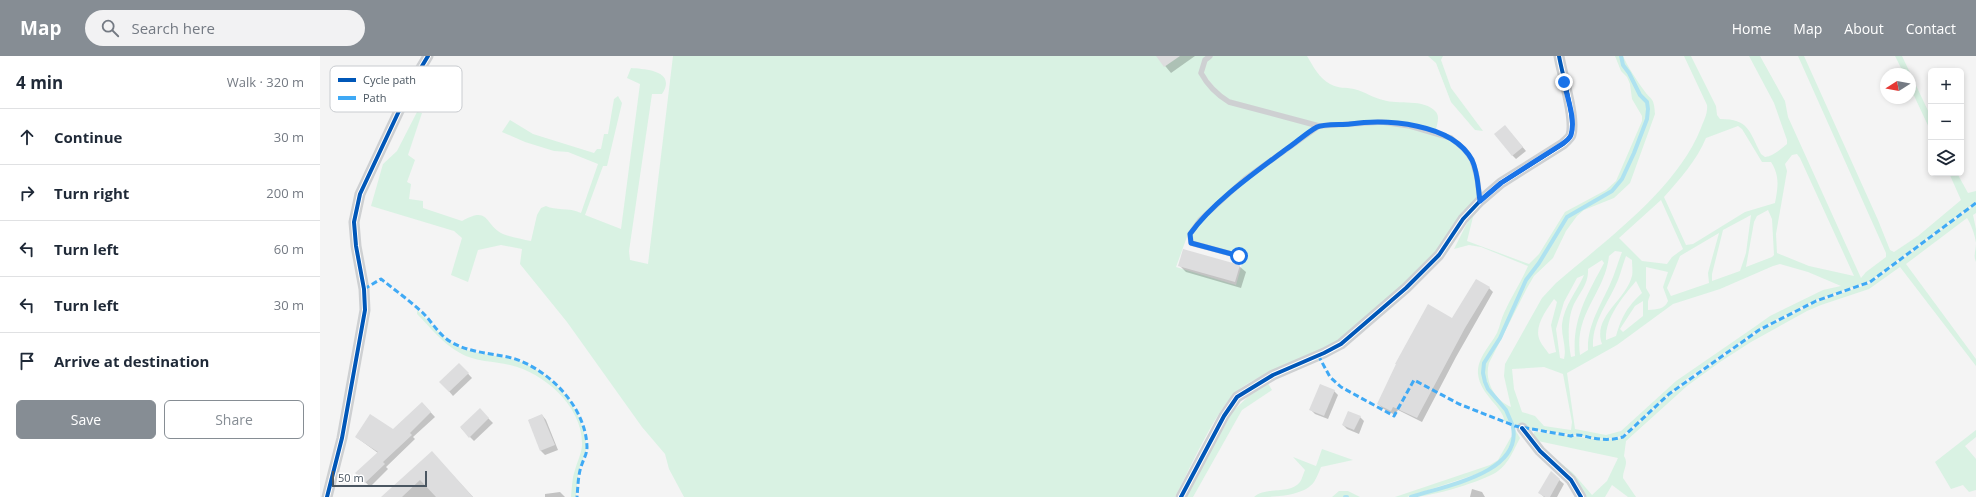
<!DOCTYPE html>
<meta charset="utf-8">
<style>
:root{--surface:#fff;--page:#f2f2f3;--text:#1f2937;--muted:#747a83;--line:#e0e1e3;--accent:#868d94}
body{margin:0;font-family:"Open Sans",sans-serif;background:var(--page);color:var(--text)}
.controls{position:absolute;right:12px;top:12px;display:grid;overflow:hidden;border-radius:6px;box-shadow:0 2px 6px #0003}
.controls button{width:36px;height:36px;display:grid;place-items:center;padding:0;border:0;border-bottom:1px solid var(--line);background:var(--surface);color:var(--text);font:20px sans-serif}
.compass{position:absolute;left:1560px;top:12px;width:36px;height:36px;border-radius:50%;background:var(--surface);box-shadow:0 2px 6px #0003;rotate:259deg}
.scale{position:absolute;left:12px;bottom:10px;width:95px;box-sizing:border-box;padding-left:4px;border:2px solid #4a5661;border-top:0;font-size:11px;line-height:14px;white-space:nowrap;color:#4a5661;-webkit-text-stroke:3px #fff;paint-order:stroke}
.stop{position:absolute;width:12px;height:12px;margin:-9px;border:3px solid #1a73e8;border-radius:50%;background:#fff}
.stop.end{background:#1a73e8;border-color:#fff;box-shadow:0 1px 4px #0008}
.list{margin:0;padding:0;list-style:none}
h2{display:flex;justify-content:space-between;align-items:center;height:52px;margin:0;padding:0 16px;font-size:17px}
h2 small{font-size:13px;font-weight:400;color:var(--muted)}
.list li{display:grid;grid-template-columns:26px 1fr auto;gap:12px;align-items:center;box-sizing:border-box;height:56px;padding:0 16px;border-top:1px solid var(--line)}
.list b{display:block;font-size:15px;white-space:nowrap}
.list em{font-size:13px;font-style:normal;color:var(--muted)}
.actions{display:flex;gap:8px;padding:12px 16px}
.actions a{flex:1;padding:9px 0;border:1px solid var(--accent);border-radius:6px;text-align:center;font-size:14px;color:var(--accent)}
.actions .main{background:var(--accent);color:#fff}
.icon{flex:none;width:22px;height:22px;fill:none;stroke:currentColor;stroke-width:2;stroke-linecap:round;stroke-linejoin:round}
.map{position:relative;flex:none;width:1656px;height:441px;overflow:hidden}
header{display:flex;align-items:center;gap:24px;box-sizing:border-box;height:56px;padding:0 20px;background:var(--accent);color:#fff}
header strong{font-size:19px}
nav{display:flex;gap:22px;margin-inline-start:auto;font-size:14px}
.search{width:280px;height:36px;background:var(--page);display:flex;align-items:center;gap:10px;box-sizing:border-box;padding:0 14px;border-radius:22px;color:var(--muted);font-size:15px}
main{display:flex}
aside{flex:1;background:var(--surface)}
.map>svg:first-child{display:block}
.green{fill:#d9f2e3;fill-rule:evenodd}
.shadow{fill:#0003}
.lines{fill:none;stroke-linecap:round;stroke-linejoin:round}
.stream{stroke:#aee2f0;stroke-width:4}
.building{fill:#ddddde}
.lane{stroke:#ced0d2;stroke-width:5.5}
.street{stroke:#ced0d2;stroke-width:11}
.quiet{stroke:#3fa9f5;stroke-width:3;stroke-dasharray:6 3;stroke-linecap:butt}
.cycleway-casing{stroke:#fff;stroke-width:6}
.cycleway{stroke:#0057b8;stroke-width:4}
.route{stroke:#1a73e8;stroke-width:5}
.key{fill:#fff;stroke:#c9ccd0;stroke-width:1}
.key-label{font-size:11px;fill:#4a5661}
</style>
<header>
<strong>Map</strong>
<div class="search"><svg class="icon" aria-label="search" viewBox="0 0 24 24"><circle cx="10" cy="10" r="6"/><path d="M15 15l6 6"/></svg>Search here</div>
<nav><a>Home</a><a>Map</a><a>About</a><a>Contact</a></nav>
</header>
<main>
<aside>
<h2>4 min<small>Walk · 320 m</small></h2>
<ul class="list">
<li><svg class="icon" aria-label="ahead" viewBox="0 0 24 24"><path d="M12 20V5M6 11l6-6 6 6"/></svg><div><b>Continue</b></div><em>30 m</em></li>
<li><svg class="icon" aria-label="right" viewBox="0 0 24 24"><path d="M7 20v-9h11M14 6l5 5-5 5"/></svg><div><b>Turn right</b></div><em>200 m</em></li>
<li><svg class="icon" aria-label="left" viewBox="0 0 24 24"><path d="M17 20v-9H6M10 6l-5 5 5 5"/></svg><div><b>Turn left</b></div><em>60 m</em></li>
<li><svg class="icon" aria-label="left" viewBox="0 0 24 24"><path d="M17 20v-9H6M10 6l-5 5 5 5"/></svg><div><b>Turn left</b></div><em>30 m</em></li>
<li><svg class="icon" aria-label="arrive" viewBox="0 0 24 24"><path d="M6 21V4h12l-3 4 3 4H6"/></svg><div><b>Arrive at destination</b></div></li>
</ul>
<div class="actions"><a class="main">Save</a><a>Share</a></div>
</aside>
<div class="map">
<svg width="1656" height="441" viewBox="0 0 1656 441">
<rect width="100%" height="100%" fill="#f4f4f4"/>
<g class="green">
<path d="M353,0H887L884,3L879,18C887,31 895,39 909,47L995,71L925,122L879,163L868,178L856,211L916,229L922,208L919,206L920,199L872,186V178C894,147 937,117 968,94C977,88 987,78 997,73C1003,70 1022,71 1030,70C1066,65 1131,69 1150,105C1156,116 1156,131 1158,143C1139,159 1131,176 1117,195C1098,220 1073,241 1050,261C1033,276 1016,289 995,298C973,308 933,320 916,336C894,357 870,413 855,441H364L349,413L345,398L322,371L247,266L200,208L202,193L181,189L158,194L148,226L131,219L142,182L134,175L51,150L63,108L77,95L97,56L102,57L88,99L95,104L87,126L91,128L89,143L103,145V152L142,165C170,149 164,169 183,178C191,181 202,183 211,185L217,159L221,152L226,150C235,155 249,151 261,157L278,108L248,96L234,95L205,86L182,76L190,64L213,78L274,97L277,93H281L284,78H288L294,43L298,40L302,47L287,110H283L265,159L301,173L320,28L307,22L311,12C326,13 357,15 342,38H332L309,195L310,204L328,208Z"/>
<path d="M893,0H987C993,10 999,22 1010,28C1019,33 1025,31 1034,33C1046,36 1053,42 1063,44C1078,49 1104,42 1116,56C1120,61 1117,68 1116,74L1091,68H999L910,44L899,37L883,17L887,5Z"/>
<path d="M1108,0H1123L1121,4L1131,32L1163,75L1155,74L1131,46L1116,7Z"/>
<path d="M1295,0H1299L1302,9L1309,18L1319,40L1326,47L1327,53L1326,63L1313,97L1301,122L1291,134L1247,160L1218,207L1205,223L1179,282L1163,307L1162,317L1164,326L1167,333L1185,355L1192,368L1184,365C1185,353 1160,339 1158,318C1157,302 1170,290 1177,277C1180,270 1181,263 1184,257C1191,241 1201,226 1208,210L1161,191L1149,189L1134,193L1151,159L1168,142L1153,161L1147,185L1209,208L1219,198L1245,156L1286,134L1296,125L1322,65V60L1312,43L1310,28L1307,21L1301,15Z"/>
<path d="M1301,0H1303C1308,11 1316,23 1323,33C1331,45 1334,40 1335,58L1310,127L1294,142L1264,154L1257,160L1246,175L1233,202L1214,220L1207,232L1169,307C1164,324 1174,344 1191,351L1184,320L1185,308L1222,242L1236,227C1285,185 1357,133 1381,72C1384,64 1388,57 1387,49L1364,0H1371L1396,50L1397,59L1400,63C1429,63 1429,75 1441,98L1445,101C1453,100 1461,93 1467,88V84L1454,47L1429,0H1440L1465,45L1468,61L1541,222L1546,216L1566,201V197L1478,0H1484L1558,164L1570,194L1574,196L1598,180L1641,144L1629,117H1637L1648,137L1656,135V146L1550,225L1496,244L1457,263L1439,273L1365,324L1302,380L1284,383L1202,372L1193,368L1187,354L1169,332L1165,325L1164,317L1165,307L1180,283L1207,224L1219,208L1248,162L1292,136L1303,123L1315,98L1328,63L1330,53L1327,46L1321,39L1310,17L1303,8ZM1418,70L1422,73L1442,106H1451C1460,120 1458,131 1455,147L1425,156L1373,188L1366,189L1344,141C1360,123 1377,104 1386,82ZM1477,98L1480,102L1534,220L1489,210L1457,197L1456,178L1467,115L1465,108L1472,99ZM1341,144L1363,193L1352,201L1347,208L1322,205L1299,182ZM1448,154L1452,163L1454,199L1452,201L1426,211L1434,166L1437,160ZM1431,159L1426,197L1420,215L1392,225V218L1403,174ZM1399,177L1388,217L1389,227L1351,240L1347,232L1360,200ZM1295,195L1302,196C1298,206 1295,217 1291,226C1281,249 1267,269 1268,294L1260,299C1254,257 1285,237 1289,200ZM1306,200L1312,204C1312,209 1313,216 1312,220C1306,244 1272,261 1282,288L1273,291C1272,265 1288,248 1298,224C1301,216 1303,208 1306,200ZM1282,204L1284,207C1267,239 1252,263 1255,300L1251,301C1248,285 1247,263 1254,248C1260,236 1269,227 1268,213ZM1460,208L1488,216L1521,230L1503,234L1450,260L1433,272L1356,325L1301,375L1286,379L1255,373L1247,317L1297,289L1353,248L1400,233L1453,210ZM1326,211L1348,216L1343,231L1348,245C1344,254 1337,253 1328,254V245L1330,239L1326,232ZM1264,219C1257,235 1244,250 1242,268C1241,280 1247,291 1244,303L1240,302L1236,273L1244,246L1257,222ZM1316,225L1322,237C1307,251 1302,260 1296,280L1286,284C1285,262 1302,242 1316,225ZM1234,243L1237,246L1231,269L1236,296L1229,298C1226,294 1222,289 1220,285C1213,271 1227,253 1234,243ZM1323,245V260L1303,276L1300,273L1315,250ZM1224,311L1243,318L1252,366L1251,374L1224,370L1215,360L1202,356L1194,333L1192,313Z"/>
<path d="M1575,0H1582L1611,61V76L1590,31V18H1584Z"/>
<path d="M1656,148V157L1653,159L1656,173V206C1653,199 1656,195 1656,187C1655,179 1651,168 1647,162L1586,208L1656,303V310L1580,211L1549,233L1501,249L1487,255L1431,286L1400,306L1367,330L1306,385L1304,400C1309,408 1303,413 1303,422L1316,441H1308L1292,429L1285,441H1264L1214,380V376H1217L1284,384L1303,382L1350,339L1440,275L1497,246L1551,227ZM1218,385L1298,402L1287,425L1272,439L1253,417L1227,396Z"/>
<path d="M97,254C107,263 120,280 130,286C148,298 170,298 191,303C228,312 265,352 266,391C266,398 263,401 261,408C257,418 257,430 256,441H251C252,432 252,422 255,414C257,406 261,399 262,390C264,352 225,317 190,309C174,305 155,306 140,297C123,288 110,271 97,258Z"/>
<path d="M947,326L952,334L922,354L873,441H865L913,355L933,336Z"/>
<path d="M1194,372L1200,382C1194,393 1189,407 1178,415C1165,425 1110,441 1093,441C1124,431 1204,418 1194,372Z"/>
<path d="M1656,374V381L1645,390L1656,403V434L1649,436L1643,429L1631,433L1615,406Z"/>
<path d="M1191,381H1194C1187,396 1181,407 1166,415L1087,441H1075L1170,409L1178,404Z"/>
<path d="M1002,393L1033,404L1001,411C999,416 997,421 994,426C983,441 952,441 934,441C946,430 970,439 980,426C982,423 983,418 985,414L973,401L996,410Z"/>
<path d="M1019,435H1028L1040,441H1012Z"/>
</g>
<g class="shadow">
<path d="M837,0H875L851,17Z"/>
<path d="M1189,75L1206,95L1196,103L1192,99Z"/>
<path d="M860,210H919L926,216L921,232L866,216Z"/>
<path d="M1169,232L1173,236L1136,301L1102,366L1078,354L1075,359L1062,352L1058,348L1132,264Z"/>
<path d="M139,308L152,322L133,340L121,326Z"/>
<path d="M1014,335L1018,339L1008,363L995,358L990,353Z"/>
<path d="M102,347L115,361L93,381L95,383L66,411L68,413L50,431L37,417L58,397L36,381L73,374Z"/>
<path d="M160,354L173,367L154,385L141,372Z"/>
<path d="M222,359L226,364L238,394L225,399L221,395L209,364Z"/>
<path d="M1040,361L1044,365L1039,378L1027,373L1023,369Z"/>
<path d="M112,397L153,441H64Z"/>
<path d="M1231,417L1244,428L1237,441H1224L1220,437Z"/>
<path d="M1152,433L1162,436L1165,441H1150Z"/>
<path d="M240,436L245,441H225V438Z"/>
</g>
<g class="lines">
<g class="stream">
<path d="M1192,368L1186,354L1168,333L1165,326L1163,317L1164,307L1180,282L1206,224L1219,207L1247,161L1292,135L1302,123L1314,97L1327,63L1328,53L1327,46L1320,39L1309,17L1303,9L1301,0"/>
<path d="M1025,441H1027"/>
<path d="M1091,441C1123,430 1202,418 1193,371"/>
</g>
</g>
<g class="building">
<path d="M836,0H860L844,11Z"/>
<path d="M1185,69L1203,91L1192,100L1174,78Z"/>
<path d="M863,193L920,209L915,226L858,210Z"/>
<path d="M1156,223L1170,231L1145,272L1097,362L1073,351L1071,355L1057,348L1076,308H1075L1108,248L1132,262Z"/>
<path d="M139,307L149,317L129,336L119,326Z"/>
<path d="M1000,328L1015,334L1004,360L989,354Z"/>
<path d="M102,346L111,356L90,377L92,379L63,406L65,408L45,427L35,417L58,396L35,381L50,358L73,373Z"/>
<path d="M160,352L169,362L149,382L140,371Z"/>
<path d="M1028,355L1041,360L1034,374L1022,369Z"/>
<path d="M222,358L235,389L220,395L208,364Z"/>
<path d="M112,395L153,441H116L100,424L82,441H61Z"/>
<path d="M1231,415L1240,423L1230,441H1225L1218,437Z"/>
</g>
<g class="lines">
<g class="lane">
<path d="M890,0L885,4L881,17C888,30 896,38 909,46L999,70L1062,66L1090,70L1131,82L1145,94L1152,104L1157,121L1160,145"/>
<path d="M919,200L871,187L870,178L880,164L925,123L999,70"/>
</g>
<g class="street">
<path d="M1202,372L1220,395L1251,424L1261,441"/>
<path d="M7,441L22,382L45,254L44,233L36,190L34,166L40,138L79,55L86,37L108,0"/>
<path d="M861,441L904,360L917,341L953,319L1004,297L1021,288L1086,232L1119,199L1143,163L1160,145L1181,127L1243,88C1245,86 1250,82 1251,79C1256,63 1242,18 1239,0"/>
</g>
<g class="quiet">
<path d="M44,233L61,223C75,234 90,245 103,257C112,266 120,280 131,286C150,297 171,297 192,302C229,313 266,351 267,391C267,398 264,402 262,408C258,418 258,430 257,441"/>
<path d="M998,299L1010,321L1021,331L1074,360L1094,324L1139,348L1195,370L1251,380C1258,377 1266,381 1273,382C1284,384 1293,384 1303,381L1349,338L1439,274L1496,245L1550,226L1656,147"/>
</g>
<defs>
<g id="cycleway">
<path d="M1202,372L1220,395L1251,424L1261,441"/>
<path d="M7,441L22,382L45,254L44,233L36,190L34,166L40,138L79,55L86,37L108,0"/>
<path d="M861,441L904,360L917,341L953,319L1004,297L1021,288L1086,232L1119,199L1143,163L1160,145L1181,127L1243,88C1245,86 1250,82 1251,79C1256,63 1242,18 1239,0"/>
</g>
</defs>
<use href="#cycleway" class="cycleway-casing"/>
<use href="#cycleway" class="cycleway"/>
</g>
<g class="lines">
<path class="route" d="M919,200L871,187L870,178C893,146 933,118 965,94C976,87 986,77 997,71C1003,68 1022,69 1030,68C1067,63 1132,67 1152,104C1158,116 1158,132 1160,145L1181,127L1242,88C1245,86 1250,82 1251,79C1256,63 1247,42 1244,26"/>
</g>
<rect x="10" y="10" width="132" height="46" rx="6" class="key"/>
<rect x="18" y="22" width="18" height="4" fill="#0057b8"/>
<rect x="18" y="40" width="18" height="4" fill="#3fa9f5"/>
<g class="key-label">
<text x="43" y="28">Cycle path</text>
<text x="43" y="46">Path</text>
</g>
</svg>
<div class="controls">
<button>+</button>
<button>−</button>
<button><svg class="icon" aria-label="layers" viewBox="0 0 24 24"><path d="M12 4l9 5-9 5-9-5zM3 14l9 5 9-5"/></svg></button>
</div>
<svg class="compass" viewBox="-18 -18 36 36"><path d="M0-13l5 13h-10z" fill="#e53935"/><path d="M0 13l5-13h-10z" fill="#747a83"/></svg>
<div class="scale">50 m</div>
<div class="stop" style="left:919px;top:200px"></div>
<div class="stop end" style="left:1244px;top:26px"></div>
</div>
</main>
